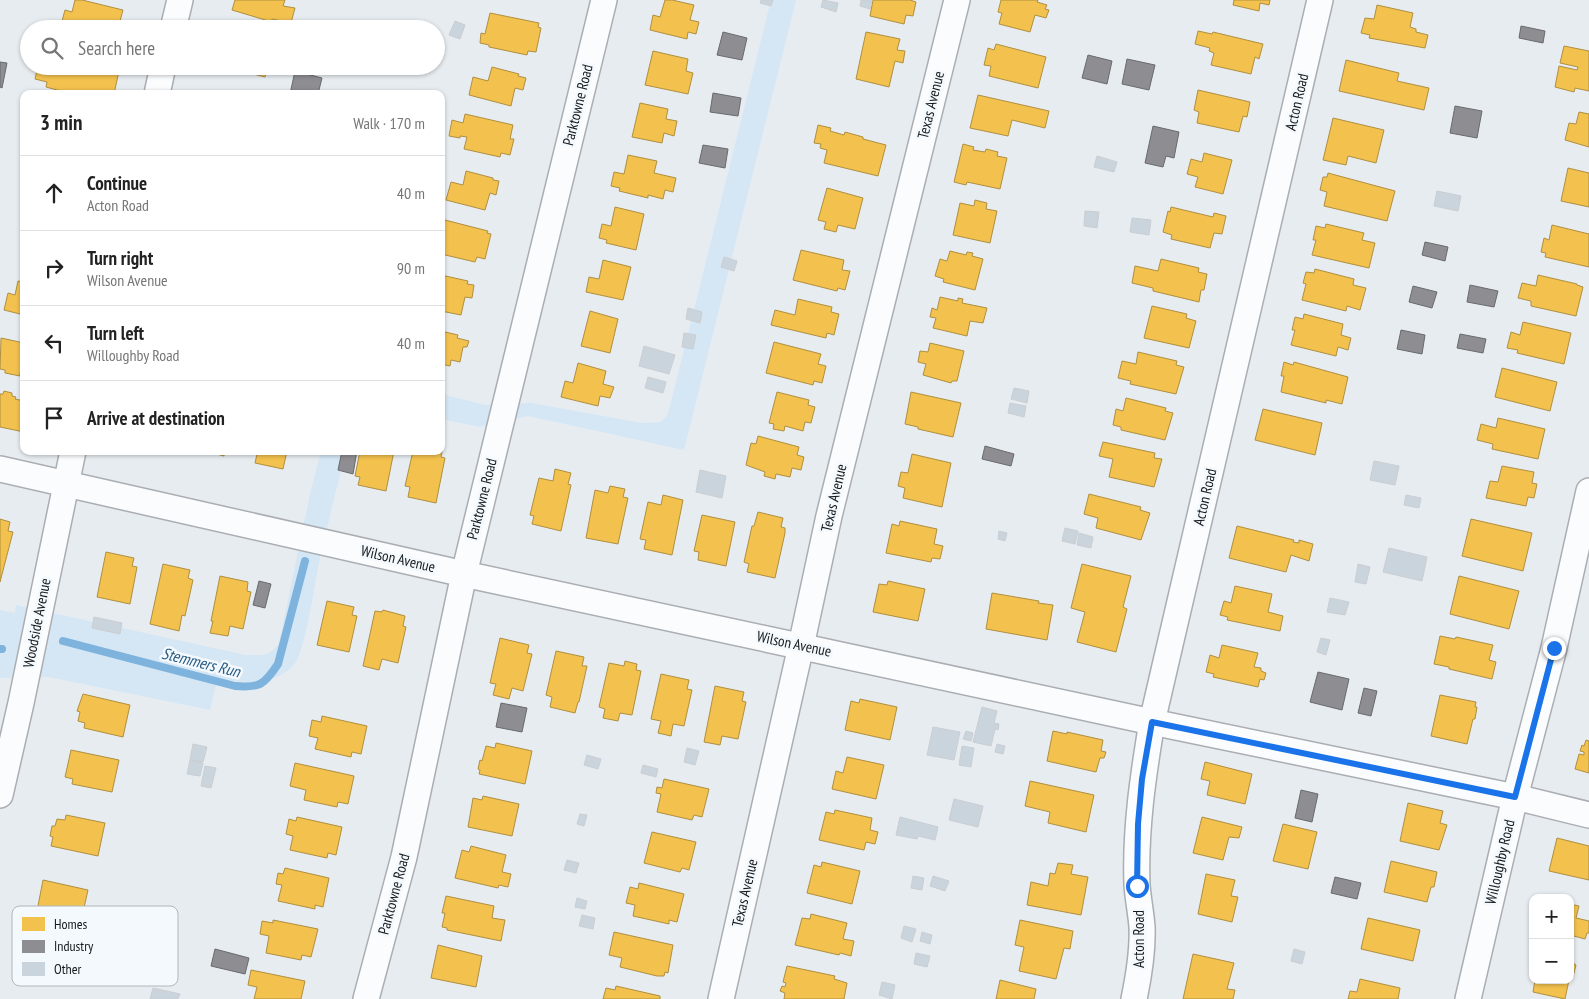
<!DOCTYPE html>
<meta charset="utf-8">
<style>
:root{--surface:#fff;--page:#f6f6f6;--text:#222;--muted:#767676;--line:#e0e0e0}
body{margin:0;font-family:"PT Sans Narrow",sans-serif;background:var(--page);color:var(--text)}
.controls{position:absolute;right:15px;bottom:15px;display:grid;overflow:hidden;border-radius:10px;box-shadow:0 1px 4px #0004}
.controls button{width:45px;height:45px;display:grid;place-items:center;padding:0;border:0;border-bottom:1px solid var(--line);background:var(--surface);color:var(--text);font:25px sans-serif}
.stop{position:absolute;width:15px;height:15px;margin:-11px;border:4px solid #1a73e8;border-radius:50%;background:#fff}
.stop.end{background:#1a73e8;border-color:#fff;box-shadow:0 1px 5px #0008}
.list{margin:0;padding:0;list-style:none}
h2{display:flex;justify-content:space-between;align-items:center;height:65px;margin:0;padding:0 20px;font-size:21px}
h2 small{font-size:16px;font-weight:400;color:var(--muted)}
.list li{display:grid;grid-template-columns:32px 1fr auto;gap:15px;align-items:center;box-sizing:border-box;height:75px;padding:0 20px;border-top:1px solid var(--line)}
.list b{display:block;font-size:19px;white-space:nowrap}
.list p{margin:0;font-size:16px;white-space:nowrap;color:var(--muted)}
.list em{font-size:16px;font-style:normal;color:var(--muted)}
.icon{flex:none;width:28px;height:28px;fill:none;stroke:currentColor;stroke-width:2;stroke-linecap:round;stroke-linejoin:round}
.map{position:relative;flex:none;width:1589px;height:999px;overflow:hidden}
.search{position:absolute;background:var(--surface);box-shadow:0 1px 4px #0004;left:20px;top:20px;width:425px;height:55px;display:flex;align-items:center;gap:12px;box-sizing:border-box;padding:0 18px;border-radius:28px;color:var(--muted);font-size:19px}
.panel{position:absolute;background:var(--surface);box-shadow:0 1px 4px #0004;left:20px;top:90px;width:425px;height:365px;border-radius:10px}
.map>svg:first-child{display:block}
.green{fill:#d5e6f4}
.homes{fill:#f2c14e;stroke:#b08f3f}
.industry{fill:#8d8d92;stroke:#696a6f}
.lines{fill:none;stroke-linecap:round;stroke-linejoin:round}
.stream{stroke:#7db3dd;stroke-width:8}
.building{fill:#cad4dd;stroke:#caced2}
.minor-casing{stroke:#aaaeb2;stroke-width:28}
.minor{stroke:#fbfcfd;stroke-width:25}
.route{stroke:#1a73e8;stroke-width:6}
.labels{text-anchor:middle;stroke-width:5;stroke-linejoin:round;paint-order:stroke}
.street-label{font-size:15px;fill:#161a1c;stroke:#f4f9fe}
.water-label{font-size:16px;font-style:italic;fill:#265b83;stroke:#f4f9fe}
.key{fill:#f4f9fe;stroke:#b1b6ba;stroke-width:1}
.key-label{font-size:14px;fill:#161a1c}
</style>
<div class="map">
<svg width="1589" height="999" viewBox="0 0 1589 999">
<rect width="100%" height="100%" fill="#e7ecf1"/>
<g class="green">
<path d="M771,0H796L684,450L528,416L480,427L441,419V394L486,405L531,403L642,423L661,422L667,415L671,402Z"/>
<path d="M321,451H346C337,488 327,525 319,563C314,585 306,652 293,666C272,687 243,682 217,680L210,710L49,677L0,678V610L15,613L16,605L246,655C261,655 270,657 279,643L310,494Z"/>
</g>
<g class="homes">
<path d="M75,0H82L123,10L118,29H68L70,23L62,21L65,10L72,12Z"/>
<path d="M235,0H285L283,6L295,8L291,23L272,19V22L232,10Z"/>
<path d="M665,0H672L694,5L690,20L699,22L696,34L688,32L687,39L650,30L653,15L660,17Z"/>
<path d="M873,0H910L916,2L913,16L906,15L904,24L870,16Z"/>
<path d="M1001,0H1038L1037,2L1047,5L1045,9L1049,10L1046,18L1035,15L1030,32L999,24L1002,13L998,12Z"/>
<path d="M1234,0H1270L1269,5L1260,3L1259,11L1233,5Z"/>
<path d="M1377,5L1413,13L1410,27L1416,29V32L1428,35L1425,48L1369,38L1370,35L1361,33L1365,18L1374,19Z"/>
<path d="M490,13L539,23L538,27L541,28L536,52L528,51L527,55L489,47V45L480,43L481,33L485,34Z"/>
<path d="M1198,31L1212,34L1213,32L1263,44L1259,59L1255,57L1251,74L1211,65L1214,53L1209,51L1210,48L1195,44Z"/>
<path d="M866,32L900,39L897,50L905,51L903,63L895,61L889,87L856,79Z"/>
<path d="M996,44L1046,57L1038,88L989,76L991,66L984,65L988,48L994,50Z"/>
<path d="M1564,46L1589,51V91L1575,88L1574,92L1555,87L1559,66L1577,70L1578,67L1560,63Z"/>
<path d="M653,51L688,59L686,71L693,73L688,94L645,85Z"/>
<path d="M1346,60L1399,73L1397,81L1429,88L1424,110L1339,91Z"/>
<path d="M38,66H103L119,71L114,94H72L46,87L47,82L35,79Z"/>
<path d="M222,66H268L265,77Z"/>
<path d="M492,67L519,74L518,76L526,78L523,90L515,88L511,106L469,95L473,77L488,81Z"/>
<path d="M1198,90L1250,102L1247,117L1243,116L1239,132L1197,123L1199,112L1194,110Z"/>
<path d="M978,95L1049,111L1045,128L1012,120L1008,136L970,128Z"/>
<path d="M640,103L668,109L666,119L677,121L674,136L664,133L662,143L632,137Z"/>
<path d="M1579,112L1589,114V147L1565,140L1569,123L1576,124Z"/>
<path d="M465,114L513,125L510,139H514L510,155L501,153L500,157L464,149L467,137L460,136V138L449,136L452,120L463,123Z"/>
<path d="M1333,118L1384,130L1376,163L1348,156L1346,165L1323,160Z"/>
<path d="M818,125L831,128L830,131L844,135L845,132L863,137V139L886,145L878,176L824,163L827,150L820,148L821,144L814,143Z"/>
<path d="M963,144L974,147L973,150L985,152L986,149L998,152L997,156L1007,158L1000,189L967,182L966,185L954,182Z"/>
<path d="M1204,153L1232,160L1223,194L1195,187L1198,177L1187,174L1191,159L1202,162Z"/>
<path d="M628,155L657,161L654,173L676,178L673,192L665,190L663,199L648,195V198L619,191L620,188L611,186L614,172L624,174Z"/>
<path d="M1568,168L1589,173V207L1561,201Z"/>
<path d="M466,171L493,178V180L499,181L496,195L490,193L485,210L446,200L451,182L463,185Z"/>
<path d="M1328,173L1395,191L1387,221L1324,206L1327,192L1320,190L1323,177H1327Z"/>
<path d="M827,188L863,198L855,229L838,225L836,232L824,229L826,222L818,220Z"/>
<path d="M975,200L987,203L986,209L997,211L990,243L953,235L960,203L974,206Z"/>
<path d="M615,207L644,214L636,250L606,243L607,240L599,238L602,224L611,226Z"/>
<path d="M1171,207L1213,217L1214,213L1226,216L1222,234L1214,233L1210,248L1171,239L1172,235L1163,232L1168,211L1170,212Z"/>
<path d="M441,219L488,231L487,233L491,234L485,259L477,257L475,262L441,254Z"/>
<path d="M1326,224L1364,233L1362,240L1375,243L1369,268L1312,255L1316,240H1313L1316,226L1325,228Z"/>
<path d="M1552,225L1589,234V267L1545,257L1546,253L1541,252L1544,238L1549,240Z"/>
<path d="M801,250L844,260L842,270L850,271L845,290L838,288L837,291L793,280Z"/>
<path d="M950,251L966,255L967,252L973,253L972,256L983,259L975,290L943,282L944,279L935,276L940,259L947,261Z"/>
<path d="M1161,259L1199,268L1198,272L1207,274L1204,290H1201L1199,302L1153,291V288L1132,283L1135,266L1158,271Z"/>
<path d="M603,260L631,267L623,300L586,292L589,277L599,279Z"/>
<path d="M1315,269L1354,279L1353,285L1366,288L1360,310L1347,306L1346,311L1302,300L1306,284L1303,283L1306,272L1314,273Z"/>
<path d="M441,275L468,281L467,284L474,285L472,298L465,297L461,315L441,311Z"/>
<path d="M1538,275L1577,284V285L1583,287L1576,316L1531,306V301L1518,298L1522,283L1536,286Z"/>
<path d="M18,281L24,282V315L4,310L8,293L15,295Z"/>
<path d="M940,297L958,301V298L963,299L962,303L987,308L983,323L970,321L967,336L933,328L936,318L930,317L932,308L937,310Z"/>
<path d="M798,299L832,307L831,312L839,314L834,335L827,333L826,338L771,325L775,310L795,315Z"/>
<path d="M1152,306L1187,314L1186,318L1196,321L1189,348L1144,338Z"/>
<path d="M590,311L618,319L610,353L581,346Z"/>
<path d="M1304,314L1343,324L1341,335L1351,338L1348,350L1338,347L1336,356L1291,345L1295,330H1292L1295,317L1303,319Z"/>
<path d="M1523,322L1571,333L1564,364L1517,353L1518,350L1507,348L1511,332L1520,335Z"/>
<path d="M441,331L458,335L457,338L469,341L467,347H463L460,362L451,360L450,366L441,364Z"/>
<path d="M1,338L24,343V374L20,373V376L5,373V370L0,369Z"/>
<path d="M774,342L821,354L818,364L826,366L822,383L814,381L813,385L766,373Z"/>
<path d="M930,343L964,351L957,381H952L951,383L923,375L926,364L918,362L920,351L928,352Z"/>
<path d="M1138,352L1177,361L1176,365L1184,367L1176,394L1130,384L1131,381L1118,378L1122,361L1136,364Z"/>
<path d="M1284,362L1293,365L1294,362L1348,377L1342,404L1326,400V403L1281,392L1284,376H1281Z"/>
<path d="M578,363L606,371L603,384L614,387L610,398L600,396L598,406L561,397L565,381L573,383Z"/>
<path d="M1502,368L1557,382L1550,411L1495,397Z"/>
<path d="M4,391L12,393V396L16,397L15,399L24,401V432L0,427V394H3Z"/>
<path d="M777,392L809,400L808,405L815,407L811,423L805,422L803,431L785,426L784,431L773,429L774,424L769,423Z"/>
<path d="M911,392L961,403L953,437L918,429V427L905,424Z"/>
<path d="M1126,398L1166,408L1165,411L1173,413L1165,440L1121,430V427L1113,425L1116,409L1123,411Z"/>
<path d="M1263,409L1322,423L1315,455L1255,440Z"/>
<path d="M1498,418L1545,429L1538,459L1492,449L1493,444L1477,440L1481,424L1496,428Z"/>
<path d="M758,436L799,447L797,455L804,457L801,470L792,468L790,477L776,474L775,479L764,476L765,472L746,465L751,443L756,444Z"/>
<path d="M1103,442L1155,453L1154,458L1162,459L1154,487L1109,477L1113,459L1099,456Z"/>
<path d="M441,446L443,447L441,457L445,458L436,503L408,497L410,487L405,486L413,451L430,454V451H441Z"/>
<path d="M206,451H225L224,456Z"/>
<path d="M253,451H287L283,469L255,463L257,454L252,453Z"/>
<path d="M360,451H394L386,491L358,485L360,477L355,476Z"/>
<path d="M912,454L951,463L942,507L903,498L905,488L898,486L901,472L908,473Z"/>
<path d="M1502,466L1534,472L1532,483L1537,484L1534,498L1528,497L1526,506L1486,498L1490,481L1498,482Z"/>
<path d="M555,469L571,473L568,484L571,485L561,531L532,524L534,516L530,515L539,478L553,481Z"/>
<path d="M610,486L625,489L623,497L628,498L618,544L586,538L595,490L608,493Z"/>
<path d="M1089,494L1141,507L1140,510L1150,513L1141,540L1096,528L1098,518L1084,514Z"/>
<path d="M663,495L683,500L672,555L644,549L646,540L640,539L648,502L661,505Z"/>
<path d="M758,512L783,518L781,527L785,528V533L775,578L747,572L749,564L744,562L752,526H754Z"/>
<path d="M702,515L735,522L726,566L698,560L699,552L694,551Z"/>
<path d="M0,519L10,522L8,531L13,532L0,582Z"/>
<path d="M1471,519L1532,533L1523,571L1462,556Z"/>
<path d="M900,521L937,529L934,544L943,546L940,559L932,558L931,562L886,553L892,524L899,526Z"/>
<path d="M1237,526L1294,540L1293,542L1299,543V540L1313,544L1309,561L1291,555L1286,572L1229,558Z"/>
<path d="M106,552L134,558L132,566L137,567L130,604L97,597Z"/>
<path d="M163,564L190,570L188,578L193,580L185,616L182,615L179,631L150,624Z"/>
<path d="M1082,564L1131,576L1123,607L1127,609L1116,652L1077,642L1085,612L1071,608Z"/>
<path d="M220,576L248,582L247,591L251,592L243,629L230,626L228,636L210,633L213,621H211Z"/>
<path d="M1459,576L1519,591L1509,629L1450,614Z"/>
<path d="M888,581L925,589L918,621L873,612L879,584L887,585Z"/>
<path d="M1235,586L1272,594L1268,612L1283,616L1280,631L1227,620L1228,617L1220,615L1224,601L1231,603Z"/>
<path d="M992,593L1039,601L1038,603L1053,605L1047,640L986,629Z"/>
<path d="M327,601L354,607L352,615L357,616L349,652L317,645Z"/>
<path d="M383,610L405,616L403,626L406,627L398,663L382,659L379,670L363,666L375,611L382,612Z"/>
<path d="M1440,636L1455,639L1456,637L1493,645L1489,660L1496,662L1492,679L1449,669V667L1434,664Z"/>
<path d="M500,638L529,645L527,653L532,654L523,691L512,688L509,699L493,695L496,684L490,683Z"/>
<path d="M1222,645L1258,653L1254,667L1261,668V671L1266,673L1264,680L1260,679L1258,687L1213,677L1214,674L1206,672L1210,655L1219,658Z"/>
<path d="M556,651L584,657L582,666H587L579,702H578L575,713L550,707L552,697L546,695Z"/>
<path d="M625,661L637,664L636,670L641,671L632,715L620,713L618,721L603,718L605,709L599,707L609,663L624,666Z"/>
<path d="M661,674L689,680L687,689L692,690L684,726L673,724L671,736L658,733L661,721L651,719Z"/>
<path d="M715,686L744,692L742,701L746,702L738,739L722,736L720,745L704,742Z"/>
<path d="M83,694L130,705L123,737L84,728L85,723L78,721L80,712L77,711Z"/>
<path d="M1440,695L1476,702L1475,707H1477L1475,719H1473L1467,744L1431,736Z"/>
<path d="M860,699L897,707L890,740L845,730L851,701L859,703Z"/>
<path d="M322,716L367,726L361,754L352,752L351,757L315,749L318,738L309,736L312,720L321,722Z"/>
<path d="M1053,731L1067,734V732L1103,740L1101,751L1106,752L1104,758H1100L1096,772L1047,761Z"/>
<path d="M1586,740L1589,741V773L1575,769L1579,754L1584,755V752L1580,751L1582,745L1584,746Z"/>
<path d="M496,743L532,751L525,784L479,774L480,770L478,769L480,760L482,761L486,746L495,748Z"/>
<path d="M71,750L119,760L112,792L72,784L73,779L65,777Z"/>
<path d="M847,757L884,765L876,799L832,789L836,771L843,773Z"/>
<path d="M1205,762L1252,774L1245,804L1207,795L1210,781L1201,779Z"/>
<path d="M295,763L354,776L348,804L338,802L337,807L304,800L306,790L290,786Z"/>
<path d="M664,779L709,789L702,817L694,815L692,820L657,812L661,794L656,793L657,787L662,788Z"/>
<path d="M1030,781L1094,795L1086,832L1048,823L1050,812L1025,806Z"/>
<path d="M483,796L519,804L512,836L468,827L473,798L482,800Z"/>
<path d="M1408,803L1443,811L1440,823L1447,825L1439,850L1400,841Z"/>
<path d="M835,810L872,818L870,830L878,832L875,844L866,842L864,850L819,840L826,812L834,814Z"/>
<path d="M66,815L105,823L98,856L51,846L53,837L50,836L52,826H55L57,819L65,820Z"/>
<path d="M297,817L342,827L336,855L328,853L327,858L290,850L293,836L286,834L289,819L296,821Z"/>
<path d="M1202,817L1242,827L1239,838L1229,837L1223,860L1193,853Z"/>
<path d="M1283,824L1317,832L1308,869L1273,861Z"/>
<path d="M652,832L696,842L689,870L682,868L680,872L644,863Z"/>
<path d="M1557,838L1589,846V880L1549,871Z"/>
<path d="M471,846L506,855L502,872L511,874L508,887L499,885L498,888L455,878L462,850L469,852Z"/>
<path d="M1391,861L1437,872L1434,887H1431L1427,902L1384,892Z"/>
<path d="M822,862L860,871L852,904L807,893L814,865L821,867Z"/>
<path d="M1058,863L1073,865L1071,874L1088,877L1081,915L1027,905L1031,882L1048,886L1050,873L1055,874Z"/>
<path d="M285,868L329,878L323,907L315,905V909L278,901L282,885L276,884L278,873L283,874Z"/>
<path d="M1206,874L1235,880L1231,896L1238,897L1232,922L1198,914Z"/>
<path d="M43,880L88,890L81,921L60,916L59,921L44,919L46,913L37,911Z"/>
<path d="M639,883L684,894L677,922L669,920V924L633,916L635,905L626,903L630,887L638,889Z"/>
<path d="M446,896L494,906L492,918L505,920L501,941L447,930V928L442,927L445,913H442Z"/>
<path d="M1570,904L1579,906L1576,918L1589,921V933H1587L1585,939L1570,935Z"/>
<path d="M811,914L847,923L843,939L854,941L851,956L840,953L839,955L795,945L802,918L810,919Z"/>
<path d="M1368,918L1420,930L1413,961L1361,949Z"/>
<path d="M273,920L318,929L311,957L302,955L301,960L266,953L269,936L260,934L262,921L273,923Z"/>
<path d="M1020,920L1073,931L1070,949L1064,948L1056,979L1019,971L1024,947L1015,945Z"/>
<path d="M614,932L673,945L668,973L665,972L664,976H657L620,967L622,958L609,955Z"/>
<path d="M438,945L482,956L476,987L431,978Z"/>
<path d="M1193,954L1234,963L1227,989L1235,990L1233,999H1183Z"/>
<path d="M1570,961L1576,965L1573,977L1570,976Z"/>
<path d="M787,966L835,976L834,979L847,983L844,999H784L785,993L780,991L782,986L785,987L786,983L783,982Z"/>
<path d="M251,970L305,981L301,999H254L257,987L248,985Z"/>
<path d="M1360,979L1400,988L1398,999H1348L1350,991L1357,992Z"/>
<path d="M1000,980L1036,989L1034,999H996Z"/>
<path d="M1535,980H1569L1565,999L1533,992Z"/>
<path d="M616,986L660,996V999H603L606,988L615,990Z"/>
</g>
<g class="industry">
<path d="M1521,26L1545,31L1543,43L1519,38Z"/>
<path d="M723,32L747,38L742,60L717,55Z"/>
<path d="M1088,55L1112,61L1107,84L1082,78Z"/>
<path d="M1127,59L1155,65L1149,90L1122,84Z"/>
<path d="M0,62L7,63L2,88L0,87Z"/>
<path d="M295,71L322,78L318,94H290Z"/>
<path d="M713,93L741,98L738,116L710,112Z"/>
<path d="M1455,106L1482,111L1477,138L1450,133Z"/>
<path d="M1153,126L1179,132L1174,158L1166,156L1163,167L1145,163Z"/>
<path d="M703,145L728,149L725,168L699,163Z"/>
<path d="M1425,242L1448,247L1445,261L1422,255Z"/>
<path d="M1470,285L1498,291L1494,307L1467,302Z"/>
<path d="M1413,286L1437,292L1432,308L1409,302Z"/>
<path d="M1401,330L1425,335L1422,354L1397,349Z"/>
<path d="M1460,334L1486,339L1483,353L1457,348Z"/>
<path d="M985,446L1014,454L1011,466L982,459Z"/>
<path d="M342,451H357L353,474L338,470Z"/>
<path d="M259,581L271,584L265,608L253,605Z"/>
<path d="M1318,672L1349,679L1342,710L1310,702Z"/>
<path d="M1364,688L1377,691L1371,716L1358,713Z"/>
<path d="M501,703L527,708L522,732L496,727Z"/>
<path d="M1301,790L1318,794L1312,822L1295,818Z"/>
<path d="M1335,877L1361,883L1357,899L1331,893Z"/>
<path d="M215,949L249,958L245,974L211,966Z"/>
</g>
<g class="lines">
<g class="stream">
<path d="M63,641L235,686C260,688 264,685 278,664L305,561"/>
<path d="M0,649H2"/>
</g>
</g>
<g class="building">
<path d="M761,0H773L771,6L760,3Z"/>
<path d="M823,0L838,3L836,12L821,7Z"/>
<path d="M861,0H872L870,9L860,6Z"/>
<path d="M455,21L465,25L460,39L449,35Z"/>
<path d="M1097,156L1117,162L1114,172L1094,167Z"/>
<path d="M1437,191L1461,196L1458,211L1434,206Z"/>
<path d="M1085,211L1099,212L1097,228L1084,226Z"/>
<path d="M1132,218L1151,220L1149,235L1130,232Z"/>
<path d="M724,257L737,261L734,271L721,267Z"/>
<path d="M688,308L702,312L700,323L686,319Z"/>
<path d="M684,333L696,335L693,349L682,347Z"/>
<path d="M644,346L675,355L669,374L639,366Z"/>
<path d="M648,377L666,382L663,393L645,388Z"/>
<path d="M1014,388L1029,391L1027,403L1011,399Z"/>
<path d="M1010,403L1026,406L1024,417L1008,413Z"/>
<path d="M1374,461L1399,466L1395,485L1370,480Z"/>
<path d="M700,470L726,476L722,498L696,492Z"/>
<path d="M1406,495L1421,498L1419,508L1404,505Z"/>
<path d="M1065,528L1078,531L1075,544L1062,541Z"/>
<path d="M999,531L1007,533L1005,541L998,539Z"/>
<path d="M1079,533L1093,537L1091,548L1077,545Z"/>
<path d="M1389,548L1427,557L1422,581L1383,572Z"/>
<path d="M1358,564L1370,567L1366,584L1355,582Z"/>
<path d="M1330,598L1349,602L1345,615L1327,612Z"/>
<path d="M94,617L122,623L120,634L92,628Z"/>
<path d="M1321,638L1330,640L1326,655L1317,652Z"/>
<path d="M982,707L997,711L994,723L999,724L998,730L995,729L991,746L973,742Z"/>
<path d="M933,727L960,732L954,760L927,755Z"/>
<path d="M966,731L973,733L971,741L963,739Z"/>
<path d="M193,744L207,747L203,762L190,760Z"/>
<path d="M997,744L1005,746L1003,754L995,752Z"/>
<path d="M962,746L974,748L971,767L959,765Z"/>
<path d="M687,748L699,751L695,765L684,762Z"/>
<path d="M587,755L601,759L598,769L584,765Z"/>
<path d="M190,760L203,763L200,776L187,774Z"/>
<path d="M643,765L658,769L656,777L641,773Z"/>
<path d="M205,766L216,768L211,788L201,786Z"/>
<path d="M954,799L983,806L978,827L949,820Z"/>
<path d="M580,814L587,815L584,826L577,824Z"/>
<path d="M900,817L938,827L935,840L918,836L917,839L896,835Z"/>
<path d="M567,860L579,863L576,873L564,870Z"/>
<path d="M913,876L924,878L922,890L911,888Z"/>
<path d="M933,876L949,881L945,891L930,886Z"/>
<path d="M577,898L587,901L585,909L575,907Z"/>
<path d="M582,915L595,918L593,929L579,926Z"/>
<path d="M904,926L916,929L912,942L901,938Z"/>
<path d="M922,932L932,935L930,944L920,941Z"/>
<path d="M1294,949L1305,952L1302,964L1291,961Z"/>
<path d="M916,953L930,956L927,967L914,964Z"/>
<path d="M882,982L895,985L892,999L879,995Z"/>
<path d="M153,988L180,994L178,999H150Z"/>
</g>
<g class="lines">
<defs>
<g id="minor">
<path d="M173,29L180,0"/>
<path d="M157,94L163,66"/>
<path d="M0,469L464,574L1152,722L1515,797L1589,815"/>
<path d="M0,795L21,703L73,451"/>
<path d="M366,999L404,857L464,574L604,0"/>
<path d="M721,999L801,646L829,516L957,0"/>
<path d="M1134,999C1139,975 1143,951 1142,927C1141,913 1138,899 1137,885C1135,830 1143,776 1152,722L1320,0"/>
<path d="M1468,999L1515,797L1554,648L1589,491"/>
</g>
</defs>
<use href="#minor" class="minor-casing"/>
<use href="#minor" class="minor"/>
</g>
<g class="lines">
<path class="route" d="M1137,886L1138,824L1142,779L1152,722L1515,797L1554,648"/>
</g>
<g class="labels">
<g class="street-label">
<text transform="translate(1297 102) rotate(-77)" y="5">Acton Road</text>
<text transform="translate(578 105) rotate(-76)" y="5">Parktowne Road</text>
<text transform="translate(931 105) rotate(-76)" y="5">Texas Avenue</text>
<text transform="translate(1205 497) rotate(-77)" y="5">Acton Road</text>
<text transform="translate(834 498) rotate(-77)" y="5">Texas Avenue</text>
<text transform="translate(482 499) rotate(-76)" y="5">Parktowne Road</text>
<text transform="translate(398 559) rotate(13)" y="5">Wilson Avenue</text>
<text transform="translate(37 623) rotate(-79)" y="5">Woodside Avenue</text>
<text transform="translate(794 644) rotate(12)" y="5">Wilson Avenue</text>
<text transform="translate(1500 862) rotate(-77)" y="5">Willoughby Road</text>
<text transform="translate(745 893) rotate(-77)" y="5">Texas Avenue</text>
<text transform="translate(394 894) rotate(-75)" y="5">Parktowne Road</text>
<text transform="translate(1139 939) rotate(-90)" y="5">Acton Road</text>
</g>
<g class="water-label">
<text transform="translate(201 662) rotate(14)" y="6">Stemmers Run</text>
</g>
</g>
<rect x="12" y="906" width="166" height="80" rx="8" class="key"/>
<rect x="22" y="917" width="23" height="14" fill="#f2c14e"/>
<rect x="22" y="940" width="23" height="13" fill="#8d8d92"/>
<rect x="22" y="962" width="23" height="14" fill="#cad4dd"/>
<g class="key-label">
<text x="54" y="929">Homes</text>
<text x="54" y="951">Industry</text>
<text x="54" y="974">Other</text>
</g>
</svg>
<div class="controls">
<button>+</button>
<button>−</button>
</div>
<div class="stop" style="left:1137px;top:886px"></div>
<div class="stop end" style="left:1554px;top:648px"></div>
<div class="search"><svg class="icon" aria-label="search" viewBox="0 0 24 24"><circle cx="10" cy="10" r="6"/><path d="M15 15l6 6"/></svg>Search here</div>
<section class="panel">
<h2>3 min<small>Walk · 170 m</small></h2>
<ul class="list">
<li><svg class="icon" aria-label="ahead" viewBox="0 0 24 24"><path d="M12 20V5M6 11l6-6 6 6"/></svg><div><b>Continue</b><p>Acton Road</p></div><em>40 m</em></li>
<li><svg class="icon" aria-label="right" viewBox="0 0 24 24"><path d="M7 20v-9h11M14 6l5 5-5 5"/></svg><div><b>Turn right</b><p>Wilson Avenue</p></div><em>90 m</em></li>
<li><svg class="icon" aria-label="left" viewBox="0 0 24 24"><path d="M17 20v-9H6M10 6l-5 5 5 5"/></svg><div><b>Turn left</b><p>Willoughby Road</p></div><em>40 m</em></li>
<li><svg class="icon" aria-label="arrive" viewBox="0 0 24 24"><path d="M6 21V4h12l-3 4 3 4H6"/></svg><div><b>Arrive at destination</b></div></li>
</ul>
</section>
</div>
